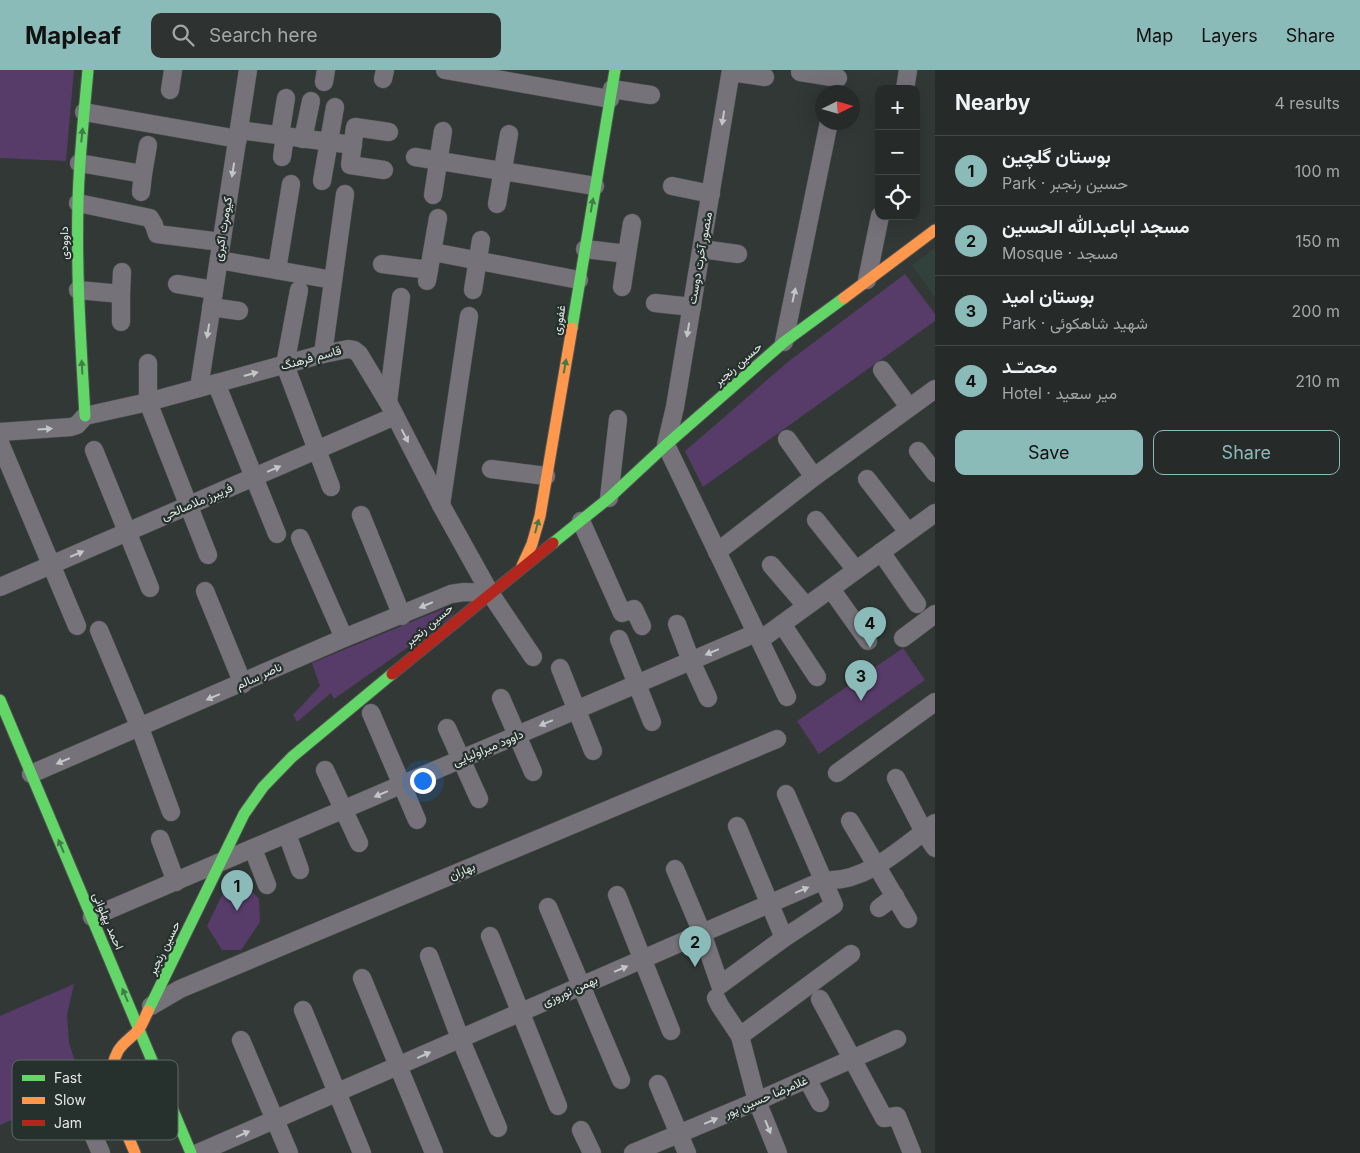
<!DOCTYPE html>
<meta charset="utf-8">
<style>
:root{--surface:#262a28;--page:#2e3230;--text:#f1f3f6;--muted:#a4a7a8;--line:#424645;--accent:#8bbbb9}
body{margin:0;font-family:Inter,Vazirmatn,sans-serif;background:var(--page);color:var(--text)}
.controls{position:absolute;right:15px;top:15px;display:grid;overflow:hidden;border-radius:10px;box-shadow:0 5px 20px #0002}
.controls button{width:45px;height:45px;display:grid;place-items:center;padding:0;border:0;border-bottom:1px solid var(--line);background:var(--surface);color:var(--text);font:25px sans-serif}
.compass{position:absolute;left:815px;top:15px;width:45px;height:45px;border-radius:50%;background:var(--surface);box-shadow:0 5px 20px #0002;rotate:85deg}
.you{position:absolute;left:422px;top:710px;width:18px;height:18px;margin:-12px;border:4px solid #fff;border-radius:50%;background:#1a73e8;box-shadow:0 0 0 8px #1a73e833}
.badge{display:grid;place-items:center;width:32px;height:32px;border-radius:50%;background:var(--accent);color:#111;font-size:16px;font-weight:700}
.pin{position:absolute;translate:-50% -41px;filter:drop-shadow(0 1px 2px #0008)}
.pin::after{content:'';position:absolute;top:26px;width:18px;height:15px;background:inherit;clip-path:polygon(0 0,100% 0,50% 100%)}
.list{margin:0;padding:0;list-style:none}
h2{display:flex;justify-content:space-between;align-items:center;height:65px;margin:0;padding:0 20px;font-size:21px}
h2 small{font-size:16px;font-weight:400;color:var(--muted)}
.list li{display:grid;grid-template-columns:32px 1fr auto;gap:15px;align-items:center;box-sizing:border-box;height:70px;padding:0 20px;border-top:1px solid var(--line)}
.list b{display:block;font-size:19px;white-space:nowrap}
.list p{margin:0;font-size:16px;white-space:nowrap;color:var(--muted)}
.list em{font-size:16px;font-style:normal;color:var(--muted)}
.actions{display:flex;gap:10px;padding:15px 20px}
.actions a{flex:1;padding:11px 0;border:1px solid var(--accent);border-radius:10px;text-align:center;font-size:18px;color:var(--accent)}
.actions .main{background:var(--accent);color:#111}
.icon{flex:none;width:28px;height:28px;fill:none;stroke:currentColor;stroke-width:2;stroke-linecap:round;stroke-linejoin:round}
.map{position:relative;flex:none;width:935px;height:1083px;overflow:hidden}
header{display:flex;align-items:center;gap:30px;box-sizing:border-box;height:70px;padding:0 25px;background:var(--accent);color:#111}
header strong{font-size:24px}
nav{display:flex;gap:28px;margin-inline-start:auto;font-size:18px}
.search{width:350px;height:45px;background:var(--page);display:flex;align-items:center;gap:12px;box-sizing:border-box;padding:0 18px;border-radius:10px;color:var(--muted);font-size:19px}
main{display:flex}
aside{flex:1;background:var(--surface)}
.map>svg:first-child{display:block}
.built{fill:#31423d}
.green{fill:#573b68}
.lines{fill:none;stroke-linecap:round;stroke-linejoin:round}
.street-casing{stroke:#4f5452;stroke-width:19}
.fast-casing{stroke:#4f5452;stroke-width:13}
.slow-casing{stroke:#4f5452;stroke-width:13}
.jam-casing{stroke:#4f5452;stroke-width:13}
.street{stroke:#757279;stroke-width:18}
.fast{stroke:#63d668;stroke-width:11}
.slow{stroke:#ff974d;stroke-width:11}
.jam{stroke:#b3261e;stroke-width:11}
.oneway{fill:#c3c6c7}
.oneway2{fill:#417b48}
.labels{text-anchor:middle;stroke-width:4.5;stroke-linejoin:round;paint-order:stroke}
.street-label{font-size:12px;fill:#e4eae8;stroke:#26302d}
.key{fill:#26302d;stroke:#5f6865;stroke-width:1}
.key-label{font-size:14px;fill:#e4eae8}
</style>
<header>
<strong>Mapleaf</strong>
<div class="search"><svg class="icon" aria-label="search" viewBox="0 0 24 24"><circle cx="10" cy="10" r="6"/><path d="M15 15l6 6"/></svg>Search here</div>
<nav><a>Map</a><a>Layers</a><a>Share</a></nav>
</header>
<main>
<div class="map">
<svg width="935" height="1083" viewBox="0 0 935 1083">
<rect width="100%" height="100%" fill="#323836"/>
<path class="built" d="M935,178V227L912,195Z"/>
<g class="green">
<path d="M0,0H74L66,91L0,88Z"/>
<path d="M905,204L935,244V251L703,417L685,381L789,291Z"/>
<path d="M445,538H450L454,541L451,547L334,629L331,623L297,652L293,645L320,616L312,593Z"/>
<path d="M903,578L925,610L819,684L797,651Z"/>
<path d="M234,800L259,829L260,852L241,880H222L207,856Z"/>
<path d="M74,914L67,945L69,973L84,1018L0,1055V946Z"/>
</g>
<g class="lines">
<defs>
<g id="street">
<path d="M445,0L610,29"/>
<path d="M731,0L675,337L666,375L787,627"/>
<path d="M731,2L765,7"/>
<path d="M800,2L838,8"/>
<path d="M383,9L385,0"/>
<path d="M324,12L326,0"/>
<path d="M612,19L651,25"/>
<path d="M905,19L908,0"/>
<path d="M170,20L173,0"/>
<path d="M84,42L238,69"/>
<path d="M239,60L353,75"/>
<path d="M280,65L286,28"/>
<path d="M303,69L311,31"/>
<path d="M282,87L285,66"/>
<path d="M415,87L595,116"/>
<path d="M79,93L143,104L148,75"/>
<path d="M384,100L350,95L355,57L389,62"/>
<path d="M322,111L335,37"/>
<path d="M672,116L711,124"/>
<path d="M141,122L143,104"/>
<path d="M433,125L443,61"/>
<path d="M78,133L150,148L154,155L157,164L221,172"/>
<path d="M497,134L509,64"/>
<path d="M585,179L627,184L632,153"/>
<path d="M702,179L738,184"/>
<path d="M433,182L579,210"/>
<path d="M219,190L333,210"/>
<path d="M382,194L429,200"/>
<path d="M277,200L291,114"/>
<path d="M867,210L880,146"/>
<path d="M427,211L438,148"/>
<path d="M177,214L214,220"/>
<path d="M622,217L627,184"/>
<path d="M78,220L121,224L122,202"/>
<path d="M299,220L285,295L331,417"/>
<path d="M473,220L481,170"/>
<path d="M655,233L692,237"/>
<path d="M211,237L239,241"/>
<path d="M121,252V224"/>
<path d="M784,272L829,52"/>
<path d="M323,284L345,124"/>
<path d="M148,293V332L208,485"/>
<path d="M882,300L909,337"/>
<path d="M216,313L277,464"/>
<path d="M199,318L248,0"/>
<path d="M388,332L401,227"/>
<path d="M0,362L71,357L77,355L85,346L148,332L323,284L348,279L354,280L359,284L388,332L441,435L490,523L533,587"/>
<path d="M787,369L814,407"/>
<path d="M0,373L77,556"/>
<path d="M94,380L150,518"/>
<path d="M918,381L935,403"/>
<path d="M491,399L546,406"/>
<path d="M867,409L908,462"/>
<path d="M609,428L618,349"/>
<path d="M441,435L469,246"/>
<path d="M361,445L402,546"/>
<path d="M816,450L856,500"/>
<path d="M581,451L622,543L634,539L642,556"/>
<path d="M300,468L344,568"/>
<path d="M717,482L814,407L935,319"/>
<path d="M881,482L917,534"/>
<path d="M771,495L806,536"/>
<path d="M0,517L395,346"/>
<path d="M831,519L868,571"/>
<path d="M205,521L243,614"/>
<path d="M677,554L691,591L708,628"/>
<path d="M782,554L817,607"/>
<path d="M99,560L140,658L171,742"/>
<path d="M903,568L935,544"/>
<path d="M619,569L652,652"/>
<path d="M760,570L935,443"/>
<path d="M560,598L593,681"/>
<path d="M501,628L533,702"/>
<path d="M371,643L417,750"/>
<path d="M447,658L479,729"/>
<path d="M325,700L359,773"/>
<path d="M837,703L935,632"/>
<path d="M31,704L344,568L451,524L464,522L490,523"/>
<path d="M896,708L924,762L935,778"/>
<path d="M850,751L908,849"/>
<path d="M737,756L784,868"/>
<path d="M287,764L300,800"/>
<path d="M160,769L176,812"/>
<path d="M253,779L267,815"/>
<path d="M675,799L702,863L720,915L784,868L834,835L786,724"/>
<path d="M617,825L671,961"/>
<path d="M548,837L621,1010"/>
<path d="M879,838L895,826"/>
<path d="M92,847L756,563"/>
<path d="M490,866L558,1036"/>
<path d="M429,886L460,968L498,1058"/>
<path d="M362,908L434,1083"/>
<path d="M716,928L720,936L740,966L757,1031L778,1083"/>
<path d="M820,929L884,1048L897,1046L912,1083"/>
<path d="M151,936L180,919L777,669"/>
<path d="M303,940L362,1083"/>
<path d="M740,966L851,884"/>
<path d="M241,970L289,1083"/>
<path d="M807,1009L820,1033"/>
<path d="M658,1014L687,1083"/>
<path d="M84,1044L101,1083"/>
<path d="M581,1060L592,1083"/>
<path d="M198,1083L824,810C865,814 904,776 935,753"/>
<path d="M633,1083L757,1031L897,969"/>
</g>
<g id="fast">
<path d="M572,258L615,0"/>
<path d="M85,346C81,275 76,204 78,133C79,88 84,44 88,0"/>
<path d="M553,473L609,428L666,375L784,272L844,228"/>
<path d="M0,630L191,1083"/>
<path d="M148,941L244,744L263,717L292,687L392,604"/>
</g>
<g id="slow">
<path d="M844,228L935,160"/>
<path d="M522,496L532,474L540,446L572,258"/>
<path d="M135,1083C122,1051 100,1015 118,981C123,972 133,967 139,959C143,953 145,947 148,941"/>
</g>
<path id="jam" d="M392,604L553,473"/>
</defs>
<use href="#street" class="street-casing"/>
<use href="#fast" class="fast-casing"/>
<use href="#slow" class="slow-casing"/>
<use href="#jam" class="jam-casing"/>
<use href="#street" class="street"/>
<use href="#fast" class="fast"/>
<use href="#slow" class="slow"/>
<use href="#jam" class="jam"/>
</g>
<defs><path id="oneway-solid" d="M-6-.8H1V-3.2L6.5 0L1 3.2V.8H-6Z" transform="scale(1.25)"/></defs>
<g class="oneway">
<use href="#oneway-solid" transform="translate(723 48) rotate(99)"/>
<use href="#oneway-solid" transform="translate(233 100) rotate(99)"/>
<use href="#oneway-solid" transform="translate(794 225) rotate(-78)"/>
<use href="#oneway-solid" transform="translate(688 260) rotate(99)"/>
<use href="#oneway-solid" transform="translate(208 261) rotate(99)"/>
<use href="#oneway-solid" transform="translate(251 304) rotate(-15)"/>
<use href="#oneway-solid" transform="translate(45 359) rotate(-4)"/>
<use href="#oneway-solid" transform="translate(405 366) rotate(63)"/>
<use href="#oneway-solid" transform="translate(274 399) rotate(-23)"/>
<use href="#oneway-solid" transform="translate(77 484) rotate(-23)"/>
<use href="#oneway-solid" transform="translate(426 535) rotate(157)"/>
<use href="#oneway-solid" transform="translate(712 582) rotate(157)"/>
<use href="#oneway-solid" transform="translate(213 627) rotate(157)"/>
<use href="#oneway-solid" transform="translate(546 653) rotate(157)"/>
<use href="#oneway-solid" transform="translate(63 691) rotate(157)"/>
<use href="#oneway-solid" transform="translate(381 724) rotate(157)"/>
<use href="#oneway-solid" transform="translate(802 820) rotate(-23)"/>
<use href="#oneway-solid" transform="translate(621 899) rotate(-23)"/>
<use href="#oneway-solid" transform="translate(424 985) rotate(-24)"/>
<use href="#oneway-solid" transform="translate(711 1051) rotate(-23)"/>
<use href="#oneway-solid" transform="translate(768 1057) rotate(68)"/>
<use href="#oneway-solid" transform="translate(243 1064) rotate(-24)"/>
</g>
<g class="oneway2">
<use href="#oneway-solid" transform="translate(82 65) rotate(-84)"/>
<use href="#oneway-solid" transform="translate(592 135) rotate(-80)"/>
<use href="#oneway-solid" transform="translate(565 296) rotate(-80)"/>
<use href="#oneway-solid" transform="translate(82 297) rotate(-93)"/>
<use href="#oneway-solid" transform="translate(537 456) rotate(-75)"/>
<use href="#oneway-solid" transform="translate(61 776) rotate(-113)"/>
<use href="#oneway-solid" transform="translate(125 925) rotate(-113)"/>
</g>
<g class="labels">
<g class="street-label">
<text transform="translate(223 159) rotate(-81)" y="4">کیومرث اکبری</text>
<text transform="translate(64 173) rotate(-90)" y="4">داوودی</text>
<text transform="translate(700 188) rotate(-80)" y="4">منصور آخرت دوست</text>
<text transform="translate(559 250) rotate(-80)" y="4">غفوری</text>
<text transform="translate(311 288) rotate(-15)" y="4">قاسم فرهنگ</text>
<text transform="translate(738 294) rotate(-41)" y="4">حسین رنجبر</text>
<text transform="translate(197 432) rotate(-23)" y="4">فریبرز ملاصالحی</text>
<text transform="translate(429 555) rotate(-40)" y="4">حسین رنجبر</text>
<text transform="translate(259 606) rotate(-24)" y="4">ناصر سالم</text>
<text transform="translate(488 678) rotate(-23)" y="4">داوود میراولیایی</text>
<text transform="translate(462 801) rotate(-23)" y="4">بهاران</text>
<text transform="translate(108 851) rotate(67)" y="4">احمد پهلوانی</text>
<text transform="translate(164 878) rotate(-64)" y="4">حسین رنجبر</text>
<text transform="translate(570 921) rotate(-24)" y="4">بهمن نوروزی</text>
<text transform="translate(766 1027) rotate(-23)" y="4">غلامرضا حسین پور</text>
</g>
</g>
<rect x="12" y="990" width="166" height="80" rx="8" class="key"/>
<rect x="22" y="1005" width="23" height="6" fill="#63d668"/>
<rect x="22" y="1027" width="23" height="7" fill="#ff974d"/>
<rect x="22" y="1050" width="23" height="6" fill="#b3261e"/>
<g class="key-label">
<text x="54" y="1013">Fast</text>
<text x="54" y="1035">Slow</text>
<text x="54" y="1058">Jam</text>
</g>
</svg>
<div class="controls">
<button>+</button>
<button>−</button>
<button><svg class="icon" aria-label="locate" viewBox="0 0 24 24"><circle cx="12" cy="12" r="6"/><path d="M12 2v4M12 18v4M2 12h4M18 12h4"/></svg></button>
</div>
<svg class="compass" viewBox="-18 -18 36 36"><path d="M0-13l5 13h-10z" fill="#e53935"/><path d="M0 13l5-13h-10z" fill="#a4a7a8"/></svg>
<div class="you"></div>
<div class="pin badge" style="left:237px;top:841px">1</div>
<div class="pin badge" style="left:695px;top:897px">2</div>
<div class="pin badge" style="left:861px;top:631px">3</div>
<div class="pin badge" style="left:870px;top:578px">4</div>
</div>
<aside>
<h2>Nearby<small>4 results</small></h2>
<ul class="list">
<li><span class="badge">1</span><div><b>بوستان گلچین</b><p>Park · حسین رنجبر</p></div><em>100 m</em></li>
<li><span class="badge">2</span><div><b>مسجد اباعبدالله الحسین</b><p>Mosque · مسجد</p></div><em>150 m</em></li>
<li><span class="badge">3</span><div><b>بوستان امید</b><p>Park · شهید شاهکوئی</p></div><em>200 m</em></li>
<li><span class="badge">4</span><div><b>محمـّـد</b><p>Hotel · میر سعید</p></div><em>210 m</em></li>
</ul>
<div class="actions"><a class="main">Save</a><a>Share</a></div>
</aside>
</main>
